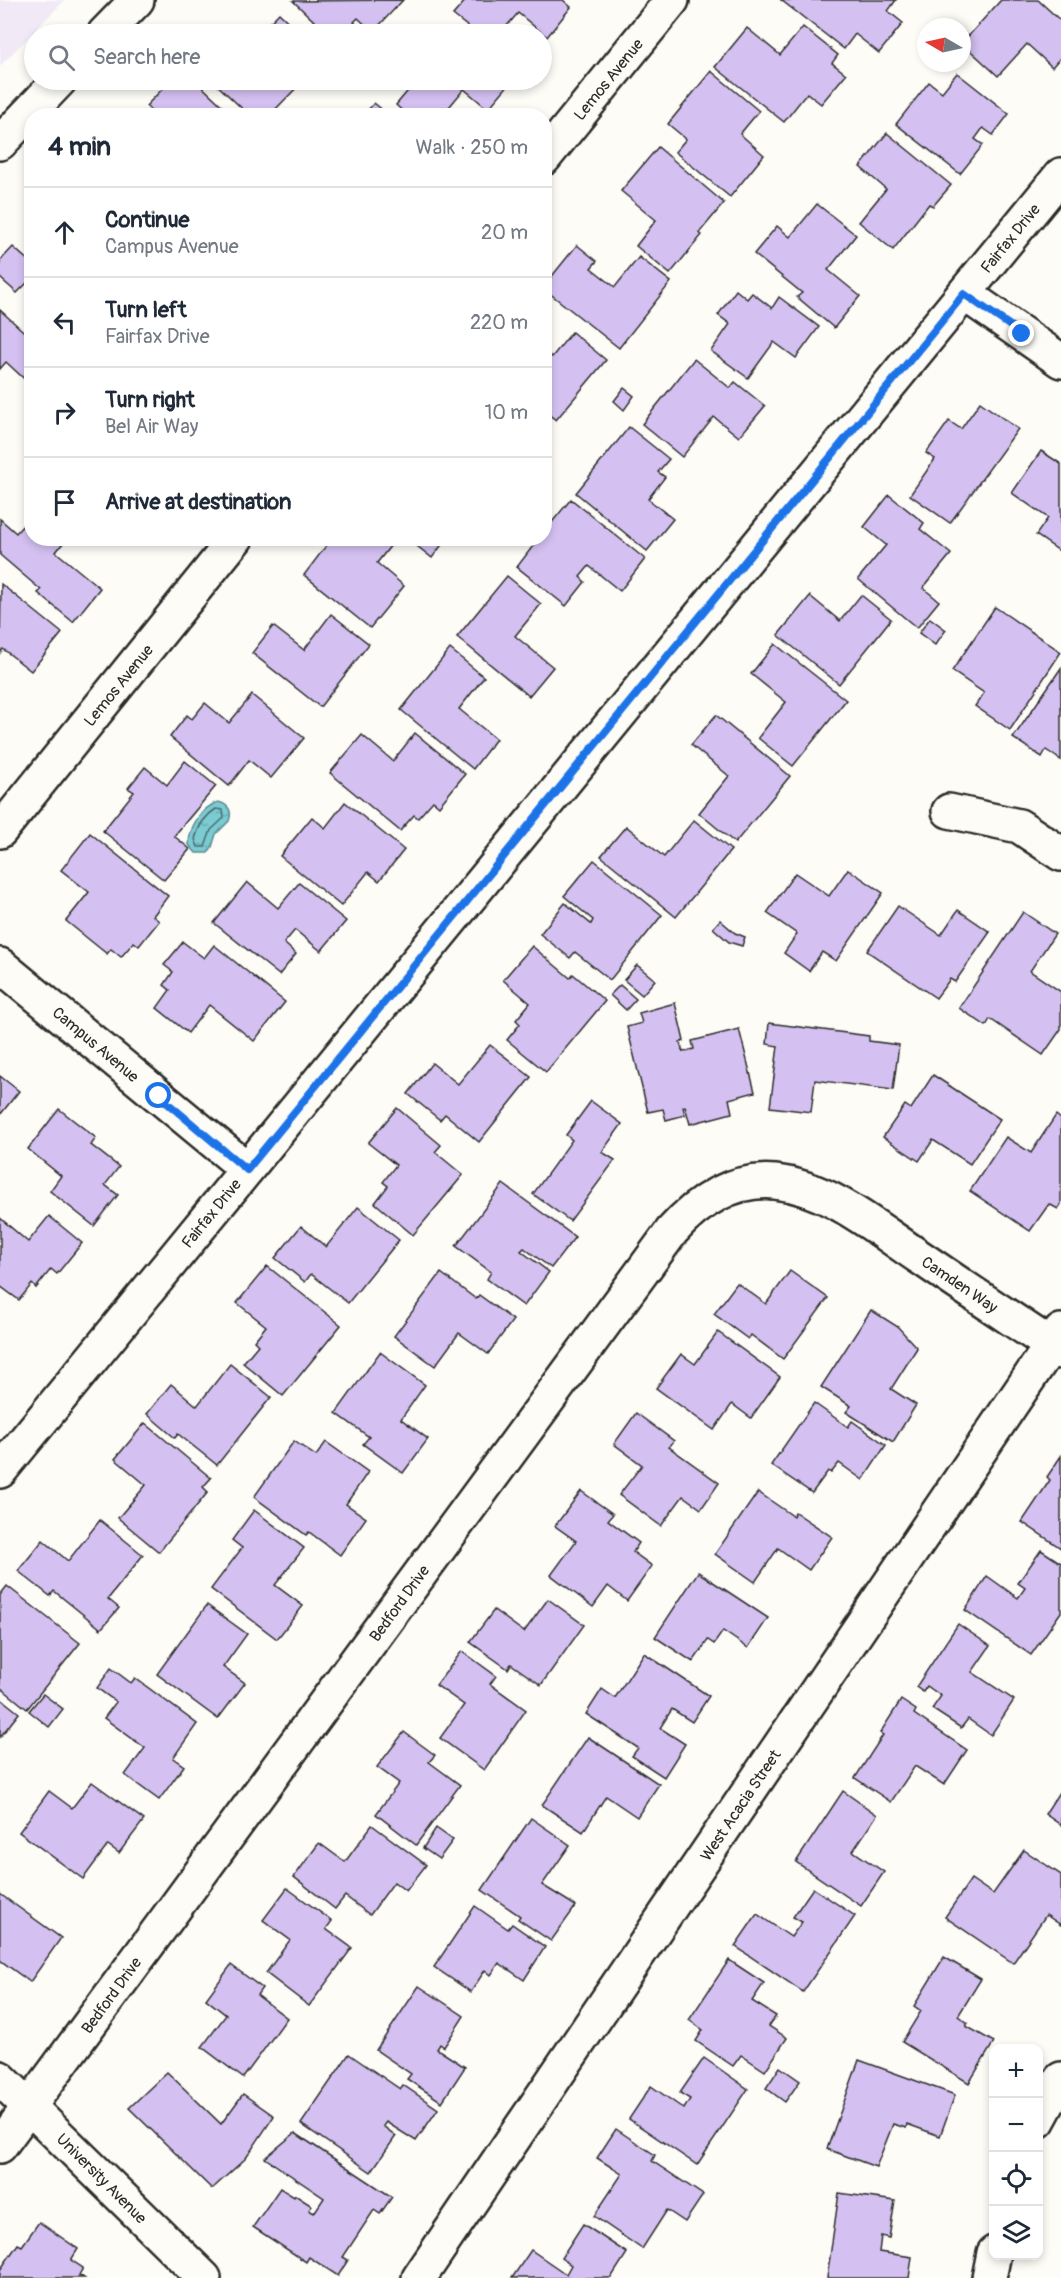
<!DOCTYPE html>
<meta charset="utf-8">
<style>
:root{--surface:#fff;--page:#f6f6f7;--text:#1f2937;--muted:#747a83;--line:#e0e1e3}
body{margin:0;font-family:Pangolin,sans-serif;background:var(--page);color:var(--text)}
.controls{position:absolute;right:18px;bottom:18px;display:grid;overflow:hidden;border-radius:12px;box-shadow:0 3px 9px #0003}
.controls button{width:54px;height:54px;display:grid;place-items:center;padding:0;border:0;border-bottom:2px solid var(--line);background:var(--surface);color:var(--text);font:30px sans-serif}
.compass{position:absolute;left:917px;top:18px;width:54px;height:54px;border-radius:50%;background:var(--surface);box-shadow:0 3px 9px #0003;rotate:279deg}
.stop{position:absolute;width:18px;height:18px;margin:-14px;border:4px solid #1a73e8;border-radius:50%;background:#fff}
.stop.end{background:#1a73e8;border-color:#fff;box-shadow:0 2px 6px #0008}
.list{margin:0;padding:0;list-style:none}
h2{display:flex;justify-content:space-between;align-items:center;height:78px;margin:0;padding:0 24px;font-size:26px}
h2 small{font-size:20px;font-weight:400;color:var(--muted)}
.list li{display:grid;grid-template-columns:39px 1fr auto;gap:18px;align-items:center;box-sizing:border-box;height:90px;padding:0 24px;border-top:2px solid var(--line)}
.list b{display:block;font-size:22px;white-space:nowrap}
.list p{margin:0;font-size:20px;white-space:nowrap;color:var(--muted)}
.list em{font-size:20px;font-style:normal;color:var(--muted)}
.icon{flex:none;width:33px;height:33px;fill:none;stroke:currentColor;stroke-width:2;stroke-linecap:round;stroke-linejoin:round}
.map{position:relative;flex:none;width:1061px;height:2278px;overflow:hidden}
.search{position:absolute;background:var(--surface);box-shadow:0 3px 9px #0003;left:24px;top:24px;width:528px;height:66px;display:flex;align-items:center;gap:15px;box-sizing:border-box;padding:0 21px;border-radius:33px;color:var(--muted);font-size:22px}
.panel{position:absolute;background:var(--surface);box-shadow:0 3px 9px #0003;left:24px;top:108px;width:528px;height:438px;border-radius:24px}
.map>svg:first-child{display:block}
.built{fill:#f1eaf6}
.water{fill:url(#water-ripples);stroke:#5a8b8f;stroke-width:1.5}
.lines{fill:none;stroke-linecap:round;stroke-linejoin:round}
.shore{stroke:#4b6b6e;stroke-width:1.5}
.building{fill:#d4c1f2;stroke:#2b2b2b;stroke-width:1.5}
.minor-casing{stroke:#2b2b2b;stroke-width:38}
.minor{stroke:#fdfcf7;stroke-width:33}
.route{stroke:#1a73e8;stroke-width:8}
.labels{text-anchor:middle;stroke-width:4.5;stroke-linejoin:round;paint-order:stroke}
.street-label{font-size:16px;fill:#2b2b2b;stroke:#fdfcf7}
</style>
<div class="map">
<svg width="1061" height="2278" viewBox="0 0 1061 2278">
<defs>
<pattern id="water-ripples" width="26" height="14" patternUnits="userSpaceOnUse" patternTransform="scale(1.5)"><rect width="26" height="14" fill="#7acbd2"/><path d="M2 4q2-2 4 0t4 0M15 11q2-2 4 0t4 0" fill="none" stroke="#6aaeb4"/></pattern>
</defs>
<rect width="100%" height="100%" fill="#fdfcf7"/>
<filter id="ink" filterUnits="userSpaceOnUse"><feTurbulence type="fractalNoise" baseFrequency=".0167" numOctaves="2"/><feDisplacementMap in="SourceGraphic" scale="12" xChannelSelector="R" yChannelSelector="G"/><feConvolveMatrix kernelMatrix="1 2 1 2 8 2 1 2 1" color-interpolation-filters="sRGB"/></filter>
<g filter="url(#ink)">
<path class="built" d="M0,0H65L0,66Z"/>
<path class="water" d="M218,802C228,804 233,811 229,821L216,834L212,847L208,853H196L189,845C189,827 201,808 218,802Z"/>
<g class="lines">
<path class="shore" d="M216,809L223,810L224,818L211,830L205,847H198L195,839C198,827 205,816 216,809Z"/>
</g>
<g class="building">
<path d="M403,0L373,32L358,18L354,22L367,34H319L309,25L314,21L293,1Z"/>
<path d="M466,0H563L571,7L547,37L518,13L500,34H477L453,15Z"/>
<path d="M781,0H896L888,11L903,23L879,53L855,34L844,49Z"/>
<path d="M1001,0H1038L1061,21V57L1052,67L1027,44L998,76L962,43Z"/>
<path d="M279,13L301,34H259Z"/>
<path d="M803,27L838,55L832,63L846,74L821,104L807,93L784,122L715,67L747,28L780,55Z"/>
<path d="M711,71L759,111L740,134L764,155L730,197L675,152L686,139L668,124Z"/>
<path d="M957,73L1009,114L993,135L983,128L975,139L983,145L960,174L896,124L929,82L942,92Z"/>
<path d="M171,80H195L233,116H156L146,106Z"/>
<path d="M212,80H304L269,116H250Z"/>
<path d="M417,80H508L511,82L488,109L464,89L445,112L449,116H408L396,105Z"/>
<path d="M374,103L390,116H363Z"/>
<path d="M887,133L951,185L933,206L929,204L893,250L859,222L886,189L860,167Z"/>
<path d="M658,147L724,203L699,233L702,235L670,274L636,246L656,220L621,191Z"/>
<path d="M817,204L856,235L828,270L860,296L834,328L797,297L802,293L754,254L777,226L790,237Z"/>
<path d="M577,245L597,261L591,268L615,287L639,257L671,282L619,348L544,289V286Z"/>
<path d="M13,247L32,264V278L17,293L0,278V261Z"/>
<path d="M736,290L747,299L752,293L772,308L779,297L819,327L796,358L774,342L748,378L711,351L730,324L718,315Z"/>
<path d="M0,310L32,339V386L6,362L0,369Z"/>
<path d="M572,332L606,360L556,420L544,411V351L552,357Z"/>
<path d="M694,359L730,388L735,382L765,406L739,437L714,417L682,457L642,424Z"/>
<path d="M624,388L634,396L624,410L614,401Z"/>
<path d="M980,402L1018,429L950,523L910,495L935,459L926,453L949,421L961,429Z"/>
<path d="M629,427L669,459L658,472L665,477L648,499L673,519L647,551L576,493Z"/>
<path d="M1041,451L1061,464V552L1036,535L1048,518L1012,493Z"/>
<path d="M889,495L924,523L920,529L951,554L923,588L939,601L917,628L858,579L886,545L864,527Z"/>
<path d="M571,499L645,559L620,591L589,566L580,577L585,582L566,606L517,567L539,538H544V532Z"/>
<path d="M32,515V538H67L56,552L100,588L73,622L38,593L41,590L0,555V519L16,533Z"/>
<path d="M332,538H393L395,540L377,563L404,586L370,628L304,575Z"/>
<path d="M407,538H447L432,558Z"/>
<path d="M507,576L541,604L515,636L553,667L529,696L457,637Z"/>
<path d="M1,584L62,633L31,671L3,649L0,653Z"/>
<path d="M861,595L891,619L839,684L778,635L810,596L840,621Z"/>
<path d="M995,607L1061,652L1010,730L975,706L984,693L952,671Z"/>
<path d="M331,614L369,644L320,707L252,653L273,626L304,650Z"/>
<path d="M930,618L946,630L935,645L919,633Z"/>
<path d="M775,644L846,700L793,766L758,738L786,702L751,674Z"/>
<path d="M450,649L484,677L459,709L496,739L473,769L401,710Z"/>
<path d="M1061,668V760L1046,750L1042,757L1013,738Z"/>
<path d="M252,695L304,738L271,778L249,760L229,786L170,737L187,715L192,719L205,703L229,723Z"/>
<path d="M716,715L790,776L735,843L699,813L729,776L691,745Z"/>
<path d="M415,733L465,774L439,806L433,801L418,818L414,815L400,831L330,773L362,735L393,761Z"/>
<path d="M185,761L216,786L174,836L190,849L164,880L103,831L134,792L128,788L145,767L167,785Z"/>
<path d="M345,802L404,850L379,881L368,872L341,906L280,856L312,817L325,828Z"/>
<path d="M694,820L731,850L676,917L601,856L626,826L664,857Z"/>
<path d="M90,833L168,896L153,916L159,921L139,946L134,942L121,957L111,949L107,954L66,921L89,892L61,870Z"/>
<path d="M594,860L662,915L610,980L575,952L570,958L540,934L565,903L591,924L593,920L564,896Z"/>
<path d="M848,869L883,893L836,961L822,952L809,971L784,953L797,934L767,913L795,873L829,896Z"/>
<path d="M247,882L278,908L299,883L346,921L321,951L295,930L284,943L296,954L279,975L214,923Z"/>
<path d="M898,906L941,935L958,910L990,932L955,982L950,979L936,998L867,951Z"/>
<path d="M1023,912L1055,934L1030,971L1061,992V1029L1043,1055L990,1019L986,1026L959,1008Z"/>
<path d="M720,920L735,933L745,937L742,946L729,942L713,928Z"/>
<path d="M183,942L204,958L214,945L285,1002L254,1041L209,1005L188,1033L157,1008L170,990L164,985L173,972L164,965Z"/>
<path d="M532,946L570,978L573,974L605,1001L546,1072L507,1040L520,1024L516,1020L530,1003L503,980Z"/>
<path d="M637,965L655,980L642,995L624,980Z"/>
<path d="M620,985L636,999L626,1010L610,995Z"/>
<path d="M675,1003L684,1041L680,1042L683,1052L694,1049L692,1041L739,1029L755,1092L729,1099L732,1113L690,1124L685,1106L683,1107L685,1115L666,1120L663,1109L648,1112L627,1027L642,1023L639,1013Z"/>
<path d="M769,1023L869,1036V1041L899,1045L893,1090L815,1080L811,1112L770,1107L778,1046L767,1044Z"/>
<path d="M490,1045L531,1077L479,1142L445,1114L440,1120L408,1094L432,1063L458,1084Z"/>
<path d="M933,1075L1000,1119L970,1164L933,1140L919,1161L883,1137L905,1105L911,1109Z"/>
<path d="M0,1076L19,1091L0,1115Z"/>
<path d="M591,1101L622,1124L602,1152L615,1160L570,1221L533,1194L572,1140L566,1135Z"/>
<path d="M397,1108L441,1145L435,1152L463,1175L413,1235L375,1203L388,1186L383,1182L396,1165L368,1143Z"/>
<path d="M59,1109L96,1138L91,1145L119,1167L105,1185L118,1195L94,1226L50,1191L61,1176L28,1149Z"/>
<path d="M1056,1115L1061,1119V1204L1058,1209L1049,1204L1030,1231L970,1191L1006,1137L1031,1153Z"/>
<path d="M503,1184L575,1237L551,1268L524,1248L521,1251L549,1272L524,1306L487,1279L491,1272L456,1246Z"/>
<path d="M358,1207L399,1240L348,1303L311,1274L305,1282L275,1258L301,1226L326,1247Z"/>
<path d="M49,1216L82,1243L57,1274L51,1269L36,1288L32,1284L19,1300L0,1286V1218L28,1242Z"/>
<path d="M267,1266L341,1325L283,1396L243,1363L258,1345L254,1341L266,1326L237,1303Z"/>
<path d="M790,1271L828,1298L783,1359L751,1335L748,1339L714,1314L737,1283L766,1304Z"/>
<path d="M441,1273L476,1299L479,1295L513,1320L488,1354L459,1333L435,1366L394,1336Z"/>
<path d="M871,1310L898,1327L917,1348L891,1389L916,1405L893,1442L846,1412L851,1406L821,1387Z"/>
<path d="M718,1332L780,1377L751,1418L732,1404L714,1430L656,1388L681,1354L695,1364Z"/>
<path d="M380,1352L425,1385L401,1419L428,1439L403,1473L363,1444L369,1437L336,1413Z"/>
<path d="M230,1364L271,1397L217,1465L178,1434L175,1438L147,1414L171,1384L197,1406Z"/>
<path d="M814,1403L848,1427L852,1421L886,1445L863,1480L839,1463L831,1473L828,1471L812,1493L771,1465Z"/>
<path d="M636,1413L674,1441L669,1447L719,1483L701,1509L683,1496L661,1526L619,1495L642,1465L614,1444Z"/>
<path d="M145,1423L211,1478L203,1487L208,1492L159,1552L118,1518L146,1485L115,1459Z"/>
<path d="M294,1441L316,1456L326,1442L368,1472L346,1504L366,1518L340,1555L309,1532L306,1535L254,1497Z"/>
<path d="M1061,1456V1548L1022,1522L1050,1480L1047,1477Z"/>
<path d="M581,1491L613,1514L608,1520L639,1543L633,1552L652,1566L627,1601L608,1586L593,1607L551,1575L576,1541L555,1526Z"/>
<path d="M758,1492L793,1516L795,1512L832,1537L809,1570L778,1548L755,1582L715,1554Z"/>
<path d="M254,1510L304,1548L275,1585L303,1606L277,1639L211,1589L242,1548L232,1540Z"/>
<path d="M100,1520L143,1555L108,1599L119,1608L101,1629L54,1591L50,1596L18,1571L43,1540L68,1561Z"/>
<path d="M1041,1550L1061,1563V1612L1031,1655L965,1610L987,1576L1018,1598L1025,1588L1018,1583Z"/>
<path d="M698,1572L768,1618L748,1648L723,1631L714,1644L708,1640L693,1662L655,1637Z"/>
<path d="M7,1586L80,1643L27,1709L0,1687V1595Z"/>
<path d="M548,1599L584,1625L541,1685L511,1664L508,1669L470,1642L494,1610L524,1632Z"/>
<path d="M207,1605L247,1634L223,1667L245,1683L218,1719L157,1674Z"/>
<path d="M958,1624L990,1646L972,1672L1014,1700L991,1735L968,1719L961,1728L932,1709L941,1696L927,1686L923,1692L916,1687Z"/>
<path d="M462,1651L496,1676L490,1684L526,1710L484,1770L440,1738L464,1705L436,1685Z"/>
<path d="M644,1653L709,1696L692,1722L672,1709L660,1728L685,1744L664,1777L632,1756L638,1748L586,1714L602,1689L615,1698Z"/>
<path d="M111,1668L131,1683L135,1678L197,1724L173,1758L184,1766L159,1800L125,1775L145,1748L104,1718L116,1702L97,1688Z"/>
<path d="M43,1694L63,1709L49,1727L29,1711Z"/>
<path d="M0,1698L19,1713L0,1737Z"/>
<path d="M901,1700L916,1710L914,1714L967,1750L944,1785L915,1766L891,1802L855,1778L883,1735L880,1733Z"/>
<path d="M404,1732L435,1755L429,1762L460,1785L416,1845L376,1814L399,1783L377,1767Z"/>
<path d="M588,1737L659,1784L637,1817L606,1796L583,1832L542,1805Z"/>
<path d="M92,1782L144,1820L119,1853L108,1845L83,1879L19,1832L49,1791L72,1808Z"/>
<path d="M1061,1789V1825L1045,1814Z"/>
<path d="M843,1791L877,1815L853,1851L884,1872L861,1906L796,1862Z"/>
<path d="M531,1818L570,1845L542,1885L576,1906L551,1941L518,1919L520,1916L482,1890Z"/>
<path d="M372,1825L426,1865L406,1891L394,1882L370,1915L345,1896L335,1909L294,1877L319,1843L345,1862Z"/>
<path d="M436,1828L453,1840L439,1859L423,1848Z"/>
<path d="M1024,1850L1061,1875V1925L1046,1915L1013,1963L945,1917L971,1879L993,1894Z"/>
<path d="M287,1888L332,1921L326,1929L352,1948L309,2006L266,1973L290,1940L263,1920Z"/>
<path d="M813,1888L855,1916L803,1992L735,1946L757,1914L791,1937L802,1922L793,1917Z"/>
<path d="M0,1894L61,1938L30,1982L0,1960Z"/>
<path d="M475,1906L508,1929L512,1924L545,1947L524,1980L499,1963L491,1975L485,1970L471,1992L434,1967Z"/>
<path d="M944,1957L981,1979L958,2016L968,2023L966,2026L994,2042L969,2083L902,2042L921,2011L914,2006Z"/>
<path d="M729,1960L764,1983L752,2001L776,2016L769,2026L787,2038L765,2071L741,2055L733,2066L696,2041L703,2030L689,2020Z"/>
<path d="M231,1965L262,1988L257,1995L287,2018L243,2078L202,2047L226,2015L206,1999Z"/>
<path d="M419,1986L464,2016L444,2047L440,2044L437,2049L465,2067L442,2102L407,2079L411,2074L376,2050Z"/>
<path d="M349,2054L400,2089L403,2085L438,2109L416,2141L386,2122L383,2126L396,2136L371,2172L301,2124Z"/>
<path d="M704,2058L748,2089L697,2165L629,2119L651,2086L684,2109L690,2099L680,2093Z"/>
<path d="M859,2060L955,2095L940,2136L907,2124L906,2128L893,2124L876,2167L827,2149Z"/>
<path d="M780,2067L800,2081L785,2102L766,2088Z"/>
<path d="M167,2072L221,2124L243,2094L274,2116L246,2158L212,2189L129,2108Z"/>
<path d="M616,2129L655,2155L652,2161L703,2195L685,2222L667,2210L642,2249L594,2216L622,2174L597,2158Z"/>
<path d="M295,2133L392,2197L380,2214L374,2210L343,2257L348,2260L338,2276L309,2257L306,2262L253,2227L280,2188L294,2197L295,2195L312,2206L309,2210L314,2213L324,2198L265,2158Z"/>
<path d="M839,2193L895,2201L889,2238L881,2236L879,2252L912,2257L909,2278H827Z"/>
<path d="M39,2222L78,2249L71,2260L83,2268L79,2275L84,2278H0V2270L18,2244L22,2246Z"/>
<path d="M583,2224L627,2253L611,2278H512L531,2250L566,2274L571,2265L561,2258Z"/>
</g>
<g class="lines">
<defs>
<g id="minor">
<path d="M104,34L137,0"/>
<path d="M0,143L60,80"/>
<path d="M544,158L672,0"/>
<path d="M965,294L1061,361"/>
<path d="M949,811L1019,826L1061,854"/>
<path d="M0,831L236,538"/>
<path d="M0,965L247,1169"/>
<path d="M0,1471L1061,175"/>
<path d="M0,2078L204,2278"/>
<path d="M1038,2121L1061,2079"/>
<path d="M0,2146L672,1231C698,1202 733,1178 775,1182C831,1188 878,1230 924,1260C969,1291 1015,1321 1061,1352"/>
<path d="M419,2278L1061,1331"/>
<path d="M989,2278L994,2253"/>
</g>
</defs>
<use href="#minor" class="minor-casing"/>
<use href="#minor" class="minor"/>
</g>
</g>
<g class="lines" filter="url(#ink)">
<path class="route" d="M159,1096L247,1170L964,294L1022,334"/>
</g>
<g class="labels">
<g class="street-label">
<text transform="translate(608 79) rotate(-51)" y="6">Lemos Avenue</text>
<text transform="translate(1010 238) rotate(-51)" y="6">Fairfax Drive</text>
<text transform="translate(118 685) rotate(-51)" y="6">Lemos Avenue</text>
<text transform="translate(96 1044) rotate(40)" y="6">Campus Avenue</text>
<text transform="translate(211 1213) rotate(-51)" y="6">Fairfax Drive</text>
<text transform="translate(960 1284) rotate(34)" y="6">Camden Way</text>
<text transform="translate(399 1603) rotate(-54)" y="6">Bedford Drive</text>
<text transform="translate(740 1805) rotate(-56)" y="6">West Acacia Street</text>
<text transform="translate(111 1995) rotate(-54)" y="6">Bedford Drive</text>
<text transform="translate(102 2178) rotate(45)" y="6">University Avenue</text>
</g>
</g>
</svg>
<div class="controls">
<button>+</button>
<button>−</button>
<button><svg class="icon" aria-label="locate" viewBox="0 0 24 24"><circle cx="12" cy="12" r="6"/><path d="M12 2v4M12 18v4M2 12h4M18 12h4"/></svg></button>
<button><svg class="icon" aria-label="layers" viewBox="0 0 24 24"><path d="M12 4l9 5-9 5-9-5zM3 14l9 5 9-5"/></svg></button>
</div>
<svg class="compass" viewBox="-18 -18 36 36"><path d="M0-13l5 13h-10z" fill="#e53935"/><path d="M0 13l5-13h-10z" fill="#747a83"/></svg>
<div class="stop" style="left:159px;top:1096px"></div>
<div class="stop end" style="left:1022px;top:334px"></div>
<div class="search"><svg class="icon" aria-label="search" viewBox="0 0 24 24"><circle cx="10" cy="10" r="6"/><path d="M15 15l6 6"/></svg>Search here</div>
<section class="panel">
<h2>4 min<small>Walk · 250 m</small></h2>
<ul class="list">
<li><svg class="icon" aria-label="ahead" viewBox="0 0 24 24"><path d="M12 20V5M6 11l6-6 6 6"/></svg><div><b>Continue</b><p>Campus Avenue</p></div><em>20 m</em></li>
<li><svg class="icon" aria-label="left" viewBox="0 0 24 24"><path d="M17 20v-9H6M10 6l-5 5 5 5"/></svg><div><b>Turn left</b><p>Fairfax Drive</p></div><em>220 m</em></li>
<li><svg class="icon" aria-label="right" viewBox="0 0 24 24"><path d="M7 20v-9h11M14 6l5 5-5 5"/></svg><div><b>Turn right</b><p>Bel Air Way</p></div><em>10 m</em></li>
<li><svg class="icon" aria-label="arrive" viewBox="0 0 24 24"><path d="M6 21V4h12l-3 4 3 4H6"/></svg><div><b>Arrive at destination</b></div></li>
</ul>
</section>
</div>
